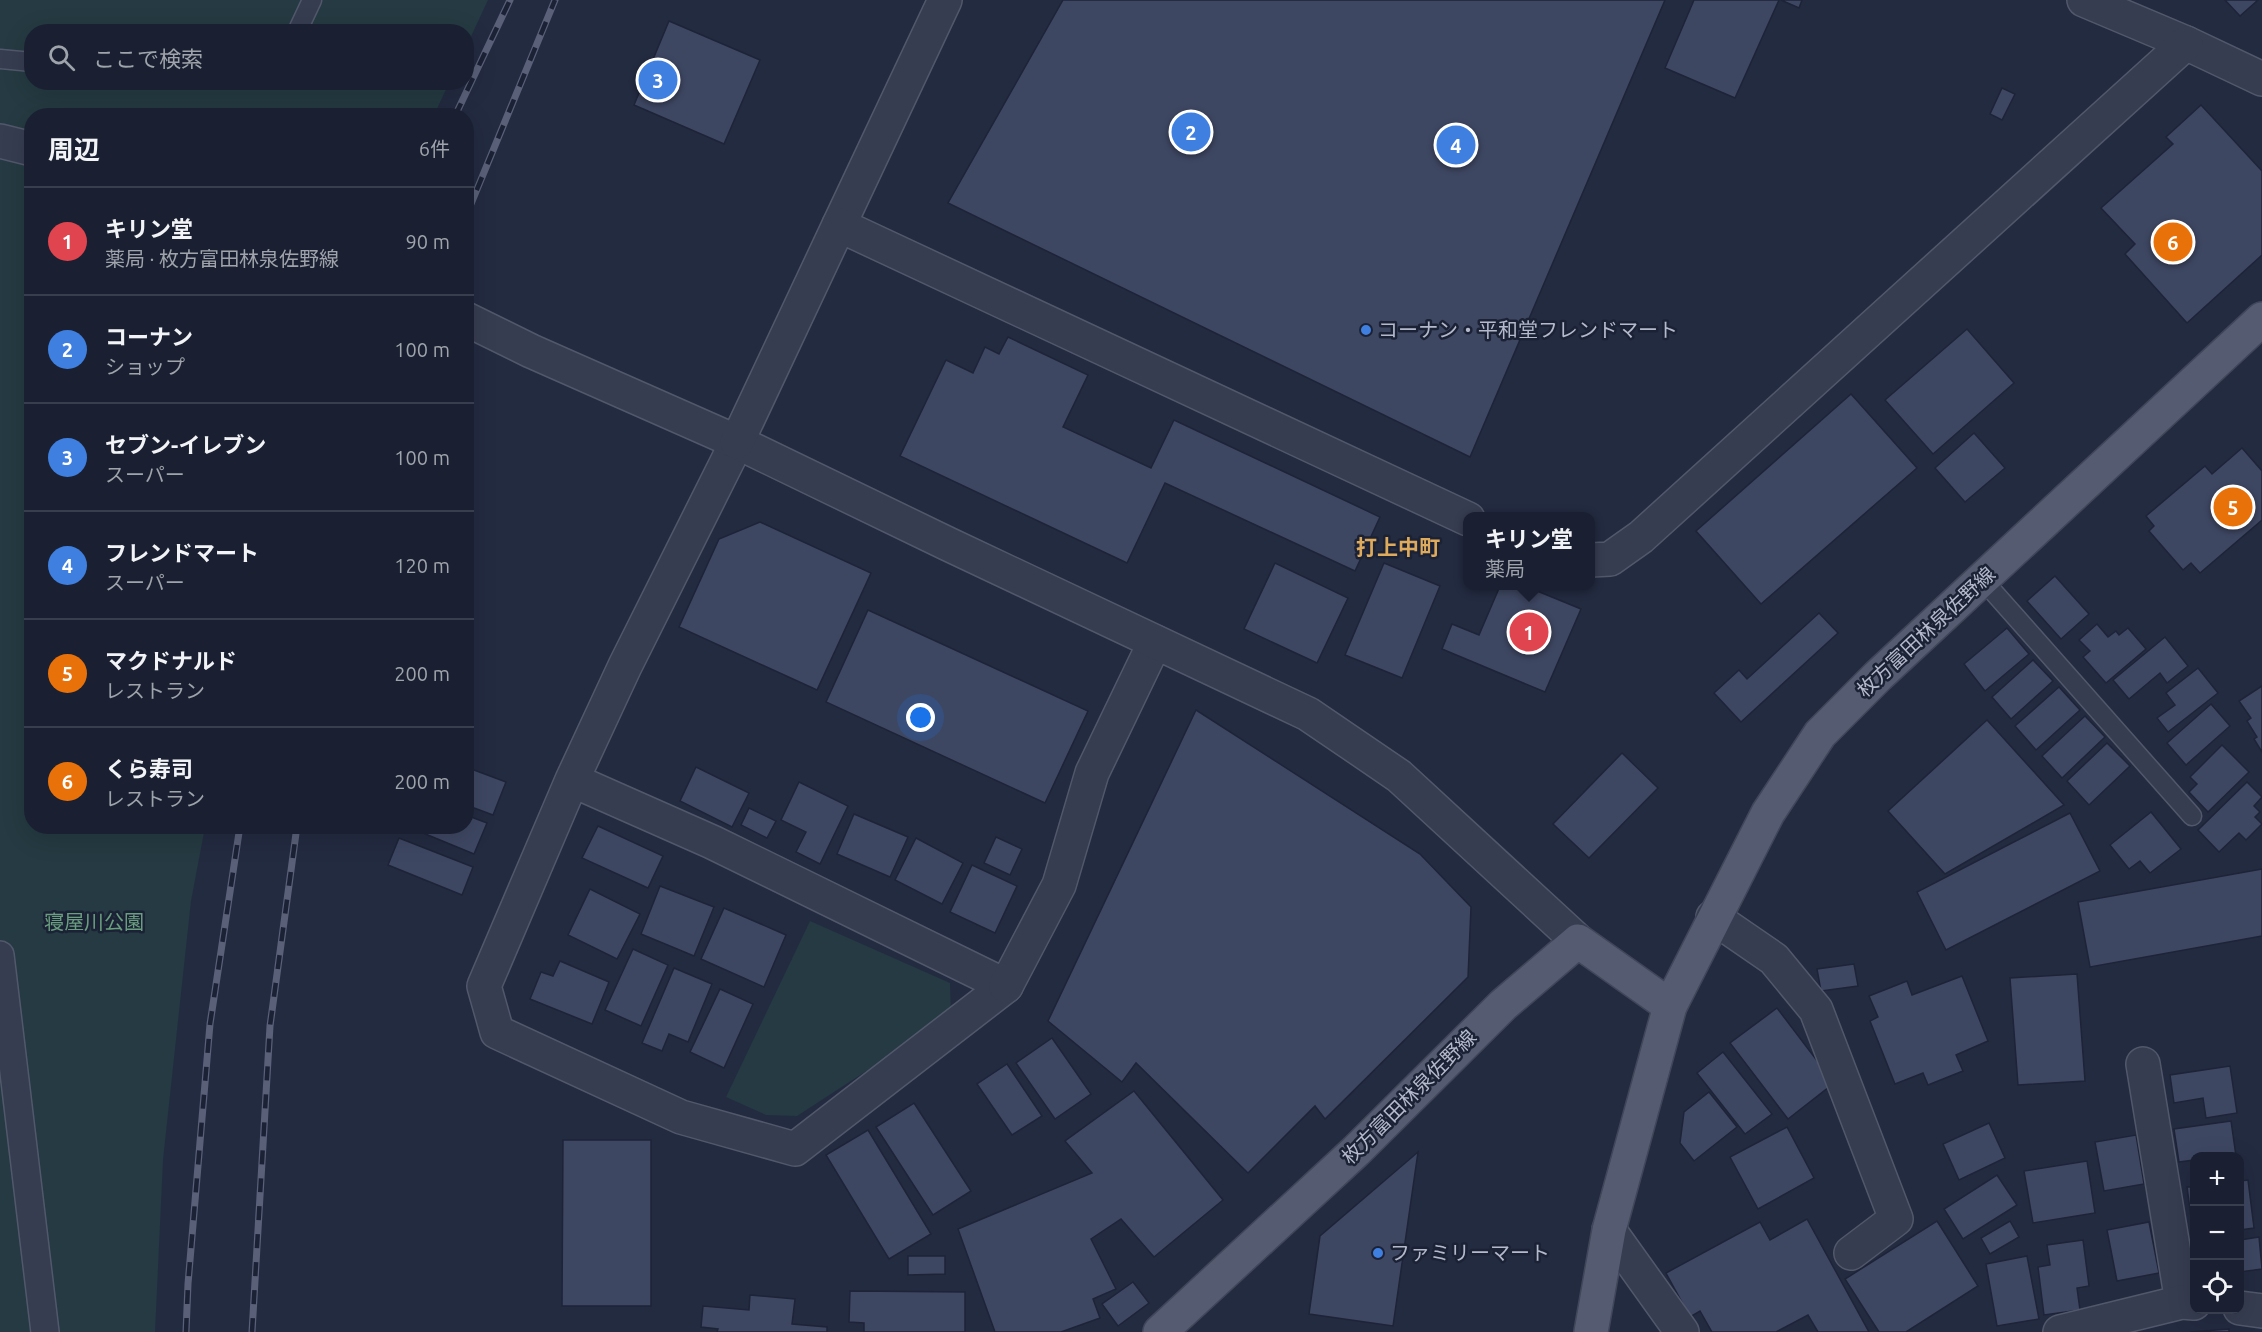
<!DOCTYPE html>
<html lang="ja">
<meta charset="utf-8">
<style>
:root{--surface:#1a2031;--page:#272d3d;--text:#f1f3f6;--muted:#9fa3ab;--line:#383e4d;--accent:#db2777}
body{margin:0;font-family:Ubuntu,"Noto Sans JP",sans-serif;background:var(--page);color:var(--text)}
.controls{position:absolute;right:18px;bottom:18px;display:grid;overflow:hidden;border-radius:12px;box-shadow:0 6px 24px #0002}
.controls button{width:54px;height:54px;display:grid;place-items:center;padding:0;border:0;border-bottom:2px solid var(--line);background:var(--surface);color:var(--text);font:30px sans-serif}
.you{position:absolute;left:921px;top:718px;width:21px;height:21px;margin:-15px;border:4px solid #fff;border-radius:50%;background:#1a73e8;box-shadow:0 0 0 9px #1a73e833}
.badge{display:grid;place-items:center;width:39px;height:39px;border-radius:50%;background:var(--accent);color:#fff;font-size:20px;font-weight:700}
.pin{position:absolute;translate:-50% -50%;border:3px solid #fff;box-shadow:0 2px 6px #0006}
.popup{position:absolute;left:1463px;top:512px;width:132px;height:78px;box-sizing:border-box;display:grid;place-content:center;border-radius:12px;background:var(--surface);filter:drop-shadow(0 2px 4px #0005);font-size:20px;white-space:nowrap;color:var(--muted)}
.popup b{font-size:22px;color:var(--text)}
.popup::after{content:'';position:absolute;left:50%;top:100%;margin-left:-12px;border:12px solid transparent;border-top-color:var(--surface)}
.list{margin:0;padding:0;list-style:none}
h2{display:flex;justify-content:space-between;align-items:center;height:78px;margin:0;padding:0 24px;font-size:26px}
h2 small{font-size:20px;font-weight:400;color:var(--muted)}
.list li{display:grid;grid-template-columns:39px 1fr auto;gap:18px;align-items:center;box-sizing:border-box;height:108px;padding:0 24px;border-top:2px solid var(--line)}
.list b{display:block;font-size:22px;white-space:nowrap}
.list p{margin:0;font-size:20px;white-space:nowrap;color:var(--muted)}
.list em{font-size:20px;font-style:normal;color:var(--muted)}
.icon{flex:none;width:33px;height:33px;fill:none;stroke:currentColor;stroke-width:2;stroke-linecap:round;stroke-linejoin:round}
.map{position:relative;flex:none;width:2262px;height:1332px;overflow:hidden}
.search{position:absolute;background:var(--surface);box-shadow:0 6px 24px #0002;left:24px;top:24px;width:450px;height:66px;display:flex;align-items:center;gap:15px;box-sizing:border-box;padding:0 21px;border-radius:24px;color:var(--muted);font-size:22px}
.panel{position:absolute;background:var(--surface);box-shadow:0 6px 24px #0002;left:24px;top:108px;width:450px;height:726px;border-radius:24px}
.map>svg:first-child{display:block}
.green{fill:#253a42}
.building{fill:#3e4762;stroke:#1e2438;stroke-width:1.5}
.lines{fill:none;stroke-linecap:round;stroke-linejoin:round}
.service-casing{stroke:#52586b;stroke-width:21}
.pedestrian-casing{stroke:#52586b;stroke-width:30}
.minor-casing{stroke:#52586b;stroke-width:36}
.tertiary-casing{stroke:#52586b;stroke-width:36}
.primary-casing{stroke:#41465a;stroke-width:36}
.service{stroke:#373d51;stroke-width:18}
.pedestrian{stroke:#373d51;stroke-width:27}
.minor{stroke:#373d51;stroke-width:33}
.tertiary{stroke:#373d51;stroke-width:33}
.primary{stroke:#555c71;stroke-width:33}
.rail-casing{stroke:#596078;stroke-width:7}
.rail{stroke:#1c2236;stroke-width:4.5;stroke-dasharray:14;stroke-linecap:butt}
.shop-dot{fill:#3f7fe0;stroke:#1c2236;stroke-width:2}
.labels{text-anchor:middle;stroke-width:5;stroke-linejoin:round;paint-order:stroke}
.poi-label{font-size:20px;fill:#b4b9cb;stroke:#1c2236;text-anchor:start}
.street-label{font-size:20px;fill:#b4b9cb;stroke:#1c2236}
.park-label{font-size:20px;fill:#699e7e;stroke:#1c2236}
.neighbourhood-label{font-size:21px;font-weight:bold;fill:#deaa5c;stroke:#1c2236}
</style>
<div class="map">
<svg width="2262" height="1332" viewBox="0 0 2262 1332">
<rect width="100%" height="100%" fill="#232b41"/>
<g class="green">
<path d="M0,0H488L467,45L466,32H32V82L449,83L434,115L32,116V826L205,827L191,901L163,1160L155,1332H0Z"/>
<path d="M810,921L950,983L951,1016L797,1116L766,1115L726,1097Z"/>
</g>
<g class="building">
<path d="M1063,0H1665L1470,457L948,203Z"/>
<path d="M1694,0H1779L1735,98L1665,68Z"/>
<path d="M1781,0H1802L1799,8Z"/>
<path d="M2225,0H2258L2240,16Z"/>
<path d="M669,21L760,60L724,144L634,105Z"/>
<path d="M2002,88L2015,94L2002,120L1990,114Z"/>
<path d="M2201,105L2262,171V255L2187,323L2125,254L2135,244L2101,208L2173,144L2166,137Z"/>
<path d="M1967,329L2014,383L1933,454L1885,400Z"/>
<path d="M1008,337L1088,375L1063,427L1151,468L1174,420L1380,517L1355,571L1165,483L1127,563L900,456L946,360L973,373L985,347L999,354Z"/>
<path d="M1851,394L1917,468L1761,604L1696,531Z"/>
<path d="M1974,433L2005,468L1965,502L1935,468Z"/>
<path d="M2242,448L2262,471V520L2200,573L2191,563L2183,570L2149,531L2154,526L2146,516L2205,466L2212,474Z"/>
<path d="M760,522L871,573L817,690L679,627L719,539Z"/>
<path d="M1275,563L1348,598L1317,663L1244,629Z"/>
<path d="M1384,563L1440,586L1402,678L1345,655Z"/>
<path d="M2055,576L2089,614L2061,639L2027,601Z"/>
<path d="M1500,586H1525L1581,609L1545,692L1442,649L1452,624L1479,635Z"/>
<path d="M868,610L1088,711L1045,803L826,702Z"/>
<path d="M1819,613L1838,633L1741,722L1714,693L1739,670L1747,679Z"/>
<path d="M2097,624L2108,637L2116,631L2119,635L2128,628L2146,649L2106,683L2083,657L2090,651L2079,640Z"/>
<path d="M2007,628L2029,654L1985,691L1964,664Z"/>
<path d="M2165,637L2188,666L2167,683L2160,673L2129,699L2113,680Z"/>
<path d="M2033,660L2053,681L2011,719L1992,697Z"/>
<path d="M2198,668L2218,693L2168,732L2157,718L2175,705L2166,693Z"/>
<path d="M2262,686V752L2254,739L2257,737L2247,721L2251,718L2239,701Z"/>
<path d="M2059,687L2080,710L2036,750L2015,726Z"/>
<path d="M2211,704L2230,726L2186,765L2167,743Z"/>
<path d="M1196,710L1420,854L1471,907L1468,977L1325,1119L1315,1106L1248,1173L1136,1063L1122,1082L1048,1021Z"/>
<path d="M2085,716L2105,737L2062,778L2042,756Z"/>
<path d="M1987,720L2064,805L1945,874L1888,811Z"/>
<path d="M2107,743L2130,766L2089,805L2067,781Z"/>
<path d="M2222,745L2249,772L2208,812L2189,792L2197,784L2190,777Z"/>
<path d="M1622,753L1658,788L1589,858L1553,824Z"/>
<path d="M466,767L506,782L493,815L466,805Z"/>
<path d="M696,767L749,793L732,827L680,801Z"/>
<path d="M799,782L848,806L820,864L796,852L806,832L781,820Z"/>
<path d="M2247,782L2262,797L2254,806L2260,812L2255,817L2262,824L2246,840L2239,833L2219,852L2198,830Z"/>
<path d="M749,808L776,821L767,838L741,825Z"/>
<path d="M2151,812L2181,849L2150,873L2140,861L2129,869L2110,845Z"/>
<path d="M2070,813L2100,871L1946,950L1917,892Z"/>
<path d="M854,814L908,837L890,877L837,854Z"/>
<path d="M466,815L487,823L474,854L406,826H466Z"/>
<path d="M598,826L663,856L648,888L582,858Z"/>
<path d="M996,837L1022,849L1010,875L984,863Z"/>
<path d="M399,838L473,867L462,895L388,865Z"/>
<path d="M916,838L963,863L942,904L895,880Z"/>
<path d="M972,865L1017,886L995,933L950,912Z"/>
<path d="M2262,869V936L2090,967L2078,902Z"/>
<path d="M660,886L714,907L694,956L641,934Z"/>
<path d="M590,889L640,914L617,959L568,935Z"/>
<path d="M724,908L786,935L764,987L701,959Z"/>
<path d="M633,949L668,965L641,1026L605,1010Z"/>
<path d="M560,961L609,982L592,1024L530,999L541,972L553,976Z"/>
<path d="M1854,964L1858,986L1821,991L1817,969Z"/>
<path d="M674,968L712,984L688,1042L669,1034L662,1051L642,1043Z"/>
<path d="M2077,974L2085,1081L2018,1085L2010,978Z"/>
<path d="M1962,976L1988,1041L1956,1055L1963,1071L1928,1085L1923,1073L1895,1084L1870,1021L1878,1017L1869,996L1907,981L1912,995Z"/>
<path d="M720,989L753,1004L724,1068L690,1052Z"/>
<path d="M1777,1008L1834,1083L1788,1119L1730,1043Z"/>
<path d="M1052,1038L1091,1094L1055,1119L1016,1063Z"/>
<path d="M1723,1052L1772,1114L1745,1134L1697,1073Z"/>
<path d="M1007,1064L1042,1116L1012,1135L977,1084Z"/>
<path d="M2230,1066L2237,1113L2206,1118L2203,1098L2174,1103L2170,1075Z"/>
<path d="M1134,1091L1223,1200L1154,1257L1121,1219L1091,1239L1116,1289L1093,1299L1100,1318L1061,1332H995L958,1229L1092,1173L1065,1141Z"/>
<path d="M1709,1092L1737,1127L1694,1161L1680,1143L1684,1112Z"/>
<path d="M914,1103L971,1191L933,1215L876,1127Z"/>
<path d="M2231,1121L2236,1156H2194V1160L2179,1162L2174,1129Z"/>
<path d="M1989,1123L2005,1158L1959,1180L1943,1144Z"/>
<path d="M1787,1127L1814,1178L1758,1209L1730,1157Z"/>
<path d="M868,1130L931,1234L889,1259L826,1155Z"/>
<path d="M2136,1135L2144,1184L2104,1191L2095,1142Z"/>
<path d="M563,1140H651V1306H562Z"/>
<path d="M1418,1152L1393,1326L1309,1314L1320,1236Z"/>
<path d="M2087,1161L2095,1213L2033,1223L2024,1171Z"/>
<path d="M1997,1175L2017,1205L1963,1239L1944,1209Z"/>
<path d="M2248,1180L2254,1228L2240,1230V1181Z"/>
<path d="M2187,1187H2194V1223L2192,1224Z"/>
<path d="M1807,1219L1869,1332H1818L1808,1315L1776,1332H1712L1700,1311L1690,1317L1666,1273L1760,1222L1770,1240Z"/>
<path d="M1937,1221L1978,1286L1906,1332H1879L1845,1279Z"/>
<path d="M2010,1221L2019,1237L1990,1254L1981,1238Z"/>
<path d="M2149,1222L2159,1273L2117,1281L2107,1230Z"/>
<path d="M2259,1237L2262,1269L2240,1272V1240Z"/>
<path d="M2083,1240L2089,1286L2077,1288L2080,1310L2044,1315L2038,1267L2050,1265L2047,1245Z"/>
<path d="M908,1256H945V1274L908,1275Z"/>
<path d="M2027,1256L2039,1319L1997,1326L1986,1264Z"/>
<path d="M1133,1282L1149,1303L1118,1326L1102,1304Z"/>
<path d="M850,1291L965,1292V1332H864V1323L849,1322Z"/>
<path d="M750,1295L795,1299L792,1324L827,1327V1332H717L718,1329L701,1327L703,1306L749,1310Z"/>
<path d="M2229,1329V1332H2190Z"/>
</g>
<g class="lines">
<defs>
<g id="service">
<path d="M297,32L312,0"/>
<path d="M0,59L32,62"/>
<path d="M1982,579L2192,816"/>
</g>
<path id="pedestrian" d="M0,955L45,1332"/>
<g id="minor">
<path d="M572,780L712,842L1006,986L795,1149L681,1117L497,1032L484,986L572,780L625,666L737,442"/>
<path d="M1713,917L1774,959L1816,1010L1896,1219L1851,1253"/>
<path d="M1006,986L1059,885L1092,773L1155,642"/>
<path d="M2143,1064L2182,1302"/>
<path d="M1609,1230L1682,1332"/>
<path d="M2240,1308L2262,1311"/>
<path d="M2060,1332L2182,1302L2194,1303"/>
</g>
<g id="tertiary">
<path d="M2084,0L2186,43L2262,79"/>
<path d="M0,141L32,149"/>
<path d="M839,225L945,0"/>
<path d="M466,319L531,351L737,442L948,544L1308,714L1399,776L1578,941"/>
<path d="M737,442L839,225L1468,519"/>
<path d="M1591,560L1610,559L1641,537L2186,43"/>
</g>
<g id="primary">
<path d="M1160,1332L1356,1151L1503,1005L1578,941L1670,1006"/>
<path d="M1591,1332L1609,1230L1670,1006L1768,813L1820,734L1878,676L2262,319"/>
</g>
</defs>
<use href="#service" class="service-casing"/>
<use href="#pedestrian" class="pedestrian-casing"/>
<use href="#minor" class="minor-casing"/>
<use href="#tertiary" class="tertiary-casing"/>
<use href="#primary" class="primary-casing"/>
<use href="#service" class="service"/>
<use href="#pedestrian" class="pedestrian"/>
<use href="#minor" class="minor"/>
<use href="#tertiary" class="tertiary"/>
<use href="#primary" class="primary"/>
<defs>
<g id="rail">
<path d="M455,116L510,0"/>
<path d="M466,216L555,0"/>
<path d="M186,1332L188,1284L210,1024L240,826"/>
<path d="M252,1332L270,1026L297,826"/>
</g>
</defs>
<use href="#rail" class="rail-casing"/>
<use href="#rail" class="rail"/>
</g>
<g class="shop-dot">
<circle cx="1366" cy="330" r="6"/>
<circle cx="1378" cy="1253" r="6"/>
</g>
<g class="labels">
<g class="poi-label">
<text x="1378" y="337">コーナン・平和堂フレンドマート</text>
<text x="1390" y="1260">ファミリーマート</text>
</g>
<g class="street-label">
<text transform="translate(1926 632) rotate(-43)" y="7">枚方富田林泉佐野線</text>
<text transform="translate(1409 1097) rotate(-45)" y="7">枚方富田林泉佐野線</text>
</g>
<g class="park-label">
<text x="94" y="929">寝屋川公園</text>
</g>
<g class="neighbourhood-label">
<text x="1398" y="555">打上中町</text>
</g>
</g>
</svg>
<div class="controls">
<button>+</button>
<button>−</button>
<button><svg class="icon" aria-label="locate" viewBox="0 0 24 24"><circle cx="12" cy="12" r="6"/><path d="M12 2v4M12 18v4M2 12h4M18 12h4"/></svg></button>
</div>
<div class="you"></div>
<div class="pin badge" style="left:1529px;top:632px;background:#e0444e">1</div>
<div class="popup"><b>キリン堂</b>薬局</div>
<div class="pin badge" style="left:1191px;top:132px;background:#3f7fe0">2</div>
<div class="pin badge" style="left:658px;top:80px;background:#3f7fe0">3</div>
<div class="pin badge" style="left:1456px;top:145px;background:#3f7fe0">4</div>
<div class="pin badge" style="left:2233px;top:507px;background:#e8710a">5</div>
<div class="pin badge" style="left:2173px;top:242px;background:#e8710a">6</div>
<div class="search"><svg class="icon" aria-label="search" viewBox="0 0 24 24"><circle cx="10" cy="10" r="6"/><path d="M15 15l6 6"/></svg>ここで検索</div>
<section class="panel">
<h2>周辺<small>6件</small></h2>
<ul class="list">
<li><span class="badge" style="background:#e0444e">1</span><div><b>キリン堂</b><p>薬局 · 枚方富田林泉佐野線</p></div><em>90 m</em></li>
<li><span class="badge" style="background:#3f7fe0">2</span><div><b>コーナン</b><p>ショップ</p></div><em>100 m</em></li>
<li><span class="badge" style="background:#3f7fe0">3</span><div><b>セブン-イレブン</b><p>スーパー</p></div><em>100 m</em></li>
<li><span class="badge" style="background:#3f7fe0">4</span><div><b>フレンドマート</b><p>スーパー</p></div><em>120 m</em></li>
<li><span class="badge" style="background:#e8710a">5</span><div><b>マクドナルド</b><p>レストラン</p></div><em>200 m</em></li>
<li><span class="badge" style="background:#e8710a">6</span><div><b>くら寿司</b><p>レストラン</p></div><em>200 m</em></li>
</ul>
</section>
</div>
